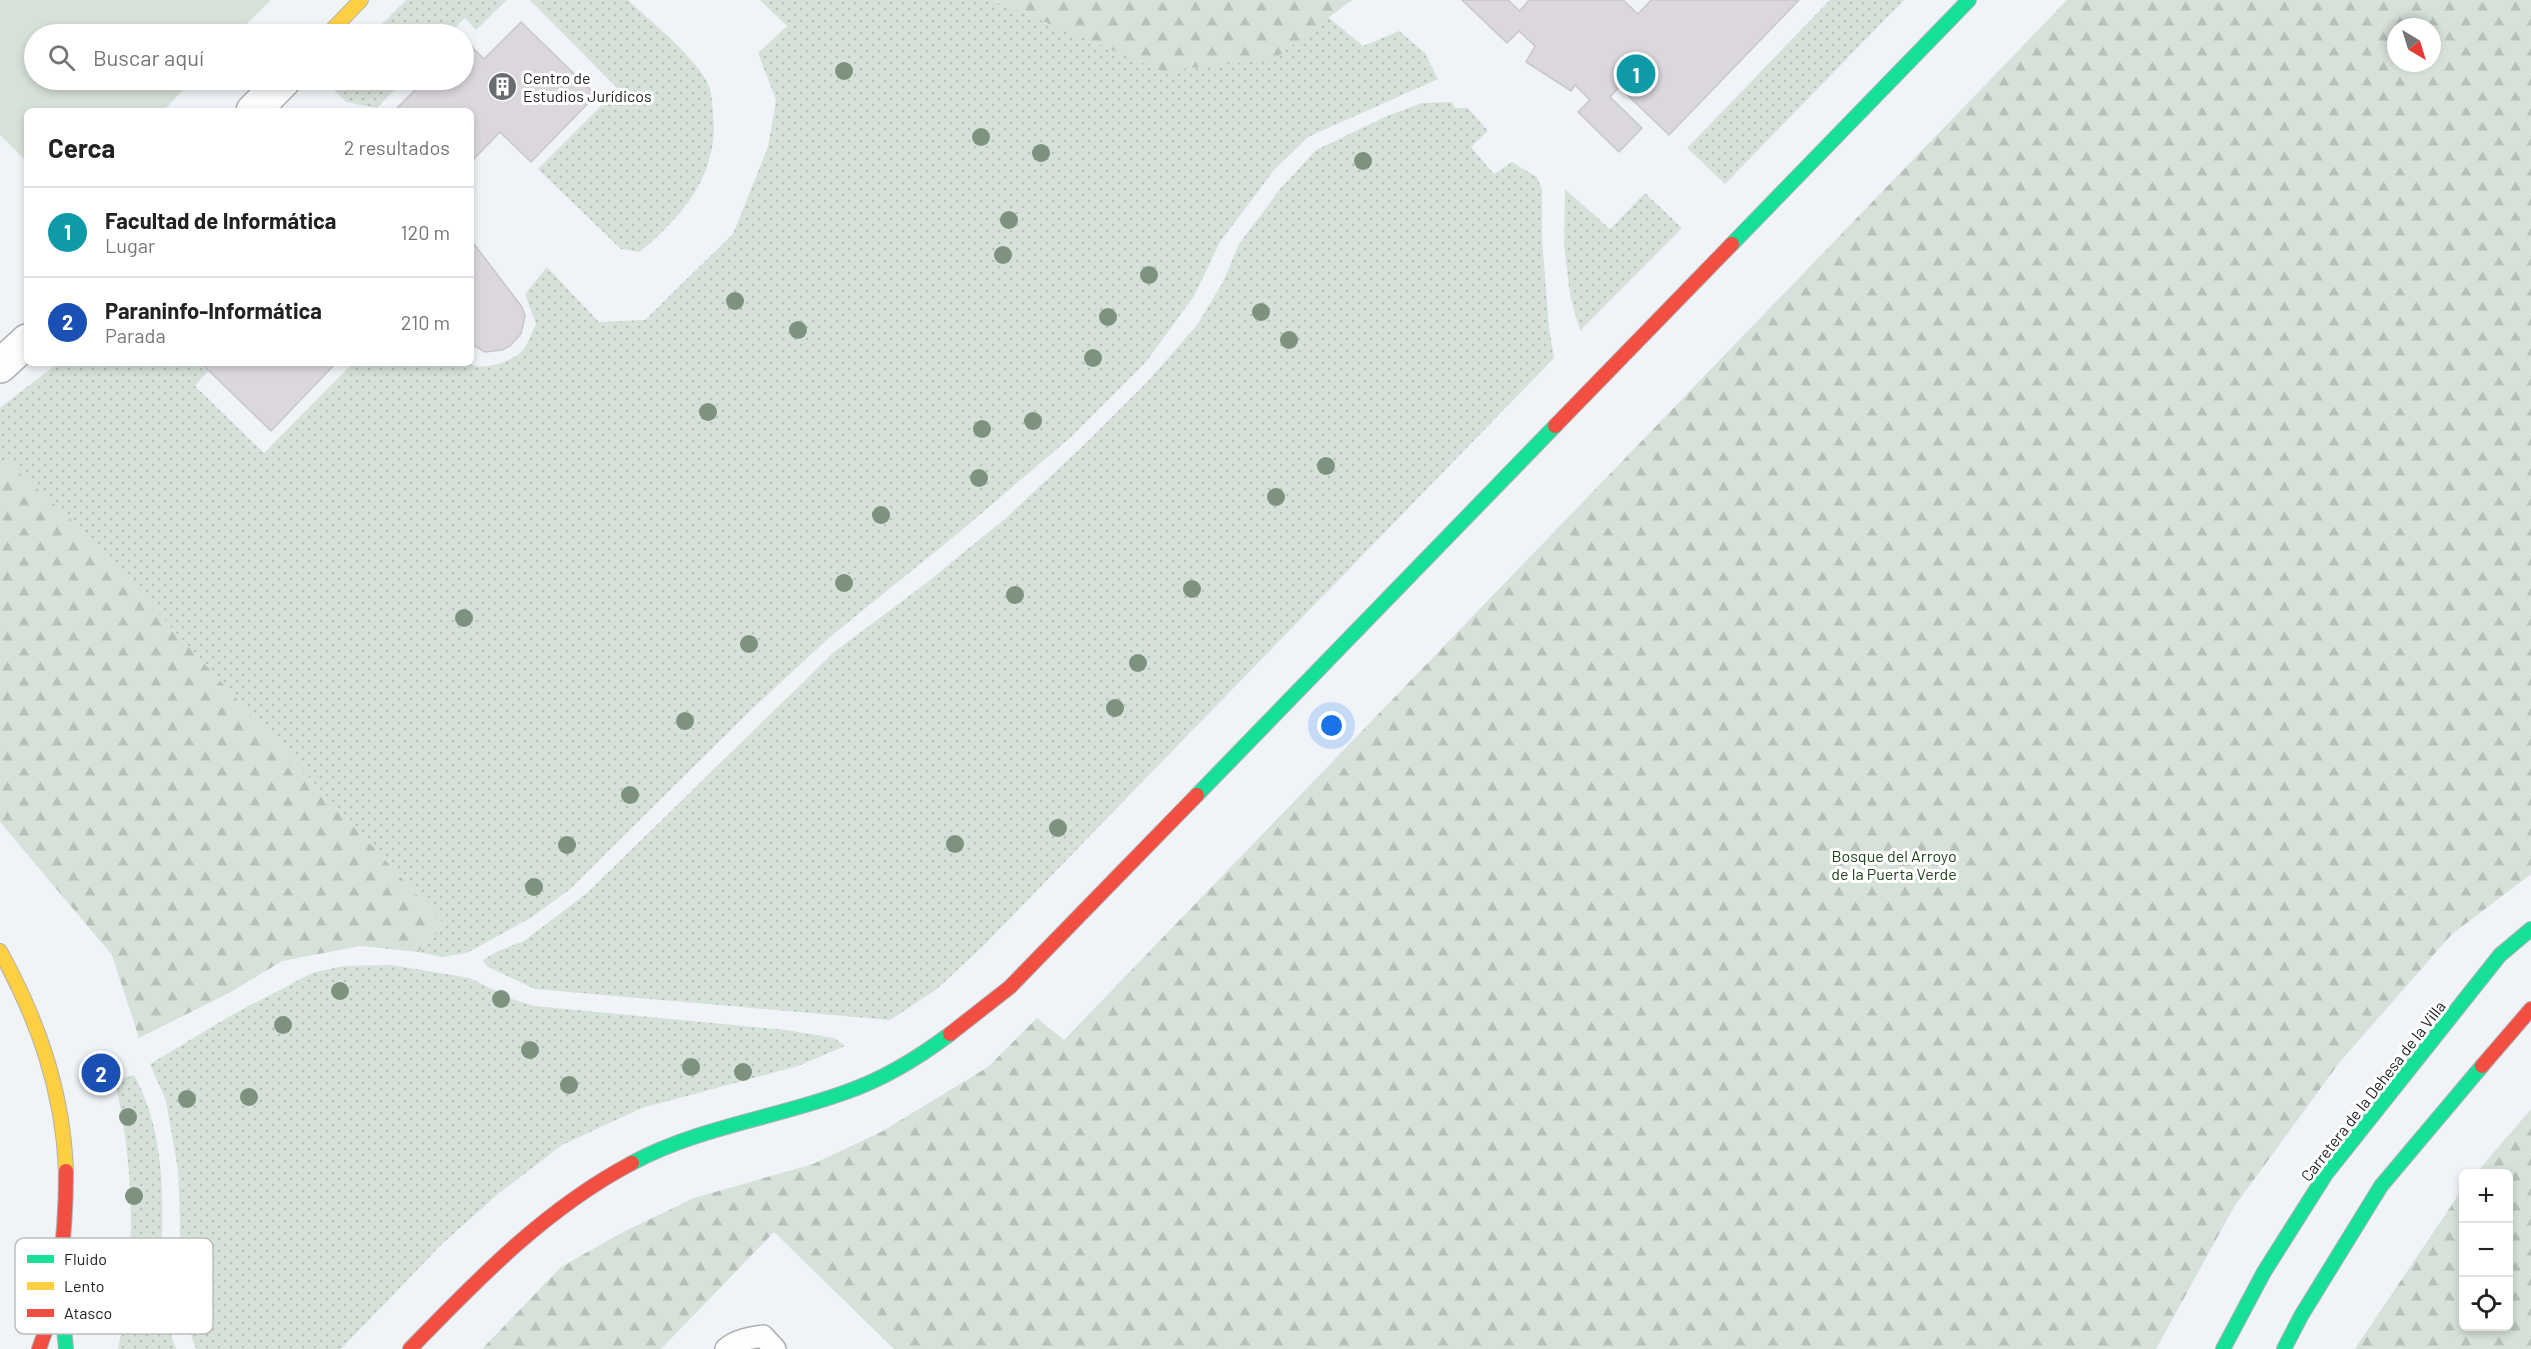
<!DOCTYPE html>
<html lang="es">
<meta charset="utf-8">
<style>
:root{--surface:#fff;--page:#f6f6f6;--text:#222;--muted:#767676;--line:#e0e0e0;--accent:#ea580c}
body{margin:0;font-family:Barlow,sans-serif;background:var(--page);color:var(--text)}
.controls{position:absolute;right:18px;bottom:18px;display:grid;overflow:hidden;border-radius:9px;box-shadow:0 3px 9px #0003}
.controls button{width:54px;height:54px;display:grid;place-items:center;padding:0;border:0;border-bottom:2px solid var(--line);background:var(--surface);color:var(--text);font:30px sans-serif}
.compass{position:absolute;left:2387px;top:18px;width:54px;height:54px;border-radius:50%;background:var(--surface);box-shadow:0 3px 9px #0003;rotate:142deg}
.you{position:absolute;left:1332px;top:726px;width:21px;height:21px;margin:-15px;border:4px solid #fff;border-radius:50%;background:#1a73e8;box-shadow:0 0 0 9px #1a73e833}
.badge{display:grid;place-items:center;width:39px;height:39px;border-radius:50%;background:var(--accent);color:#fff;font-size:20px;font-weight:700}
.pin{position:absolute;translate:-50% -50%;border:3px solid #fff;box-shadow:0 2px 6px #0006}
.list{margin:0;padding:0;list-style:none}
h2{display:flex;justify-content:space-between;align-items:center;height:78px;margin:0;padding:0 24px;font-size:26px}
h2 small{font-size:20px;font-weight:400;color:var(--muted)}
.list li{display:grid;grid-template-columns:39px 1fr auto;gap:18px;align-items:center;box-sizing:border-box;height:90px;padding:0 24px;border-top:2px solid var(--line)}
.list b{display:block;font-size:22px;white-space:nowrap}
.list p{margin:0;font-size:20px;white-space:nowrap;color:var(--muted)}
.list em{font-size:20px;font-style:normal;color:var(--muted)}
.icon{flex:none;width:33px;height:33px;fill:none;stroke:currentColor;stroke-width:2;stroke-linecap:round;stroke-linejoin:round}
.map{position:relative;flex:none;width:2531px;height:1349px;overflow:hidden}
.search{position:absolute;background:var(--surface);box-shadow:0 3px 9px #0003;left:24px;top:24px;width:450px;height:66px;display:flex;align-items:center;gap:15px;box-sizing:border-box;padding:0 21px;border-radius:33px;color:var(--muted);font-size:22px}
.panel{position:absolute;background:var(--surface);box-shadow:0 3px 9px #0003;left:24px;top:108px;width:450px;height:258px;border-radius:9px}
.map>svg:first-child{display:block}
.grass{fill:url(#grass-dots)}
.forest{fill:url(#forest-firs);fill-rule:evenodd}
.park{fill:#d6e1d9}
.building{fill:#dbd7dd;stroke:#c7c7ca;stroke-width:1.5}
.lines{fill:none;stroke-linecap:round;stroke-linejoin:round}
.lane-casing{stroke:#adb0b3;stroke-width:24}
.street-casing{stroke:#adb0b3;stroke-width:36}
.fast-casing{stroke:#adb0b3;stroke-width:16}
.slow-casing{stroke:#adb0b3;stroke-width:16}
.jam-casing{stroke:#adb0b3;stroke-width:16}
.lane{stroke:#fdfdfe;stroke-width:21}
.street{stroke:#fdfdfe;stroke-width:33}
.fast{stroke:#16e098;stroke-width:14}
.slow{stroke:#ffcf43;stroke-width:14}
.jam{stroke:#f24e42;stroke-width:14}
.tree{fill:#7e937f}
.labels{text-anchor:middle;stroke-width:6;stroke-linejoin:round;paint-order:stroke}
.poi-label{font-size:16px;fill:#212427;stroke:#fff;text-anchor:start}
.park-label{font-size:16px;fill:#21441c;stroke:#fff}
.street-label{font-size:16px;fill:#212427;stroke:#fff}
.key{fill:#fff;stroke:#bcbdbe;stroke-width:1.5}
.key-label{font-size:16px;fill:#212427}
</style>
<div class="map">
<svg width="2531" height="1349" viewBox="0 0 2531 1349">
<defs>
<pattern id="grass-dots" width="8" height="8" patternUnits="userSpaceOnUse" patternTransform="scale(1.5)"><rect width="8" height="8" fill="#d6e1d9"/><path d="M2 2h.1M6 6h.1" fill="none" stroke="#b7c1ba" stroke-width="1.8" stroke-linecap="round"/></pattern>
<pattern id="forest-firs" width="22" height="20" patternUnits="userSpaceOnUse" patternTransform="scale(1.5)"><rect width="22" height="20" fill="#d6e1d9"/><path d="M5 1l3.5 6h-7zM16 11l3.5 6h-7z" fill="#b7c1ba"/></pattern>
</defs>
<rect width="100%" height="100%" fill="#f0f4f9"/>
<g class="grass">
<path d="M406,0H507L476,30L465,18L449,34H372Z"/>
<path d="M530,0H628C650,21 698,59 709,86C712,94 712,105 713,113C720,173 683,216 640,252L621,249L538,169L618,89Z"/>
<path d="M760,0H993L998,3L1274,59L1328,17L1363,46L1399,31L1425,53L1438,79L1308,137L1274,170L1220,242L1194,296L1146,362L1071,437L962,530L830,637L752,709L569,890L532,917L467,953L443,957L418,952L445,925L72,520L10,464L0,459V408L58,363H201L209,370L195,386L264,453L353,363H469C483,372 512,362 523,350C528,344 532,332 536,324L525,294L547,267L599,322L645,320L733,234L768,147L776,100L758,53L787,26Z"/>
<path d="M1830,0H1904L1725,184L1687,148Z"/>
<path d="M327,80H404L377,108L346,102L325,81Z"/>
<path d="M1452,102L1455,108H1468L1488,131L1471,147L1494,174L1512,162L1537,177L1542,189V239L1549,327L1554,358L983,946L937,989L890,1020L535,989L486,966L483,960L498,951L524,941L587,893L834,652L925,584L1007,517L1087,442L1148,381L1197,325L1223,282L1239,244L1281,188L1316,150L1387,116L1422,103Z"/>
<path d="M1565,189L1610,229L1645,193L1682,228L1580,331L1570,295L1564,245Z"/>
<path d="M391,965L470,978L512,999L535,1006L786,1030L834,1038L845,1046L798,1066L642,1108L562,1145L497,1195L442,1244L341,1349H196L185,1319L179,1290L180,1222L178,1170L166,1101L150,1064L230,1016L312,973L343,966Z"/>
<path d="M134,1075C160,1122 164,1179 162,1232C162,1247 158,1262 158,1278C158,1301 168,1327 176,1349H118C135,1259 136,1177 116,1087L122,1079Z"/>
</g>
<g class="forest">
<path d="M993,0H1352L1274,59L1162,71Z"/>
<path d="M2067,0H2531V874L2451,935L2339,1063L2234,1207L2156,1349H894L774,1232L661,1349H482L561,1267L623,1232L694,1198L813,1164L881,1132L988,1067L1037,1018L1064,1040ZM2396,27H2432V63H2396Z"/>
<path d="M0,459L10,464L72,520L445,925L418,952L360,946L282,961L231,992L139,1038L112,955L0,822Z"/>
<path d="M2531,1109V1349H2355L2463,1188L2464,1326H2508V1174L2476,1173Z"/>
</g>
<path class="park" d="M0,0H271L237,34H34V80H193L163,111H27V162L0,135Z"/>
<g class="building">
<path d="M1462,0H1508L1520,11L1529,0H1623L1638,14L1651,0H1799L1669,135L1619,87L1610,97L1642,128L1619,152L1578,112L1590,100L1575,85L1571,91L1526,62L1535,46L1519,31L1507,43Z"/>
<path d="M521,22L596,95L531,162L500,132L471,162V111H394L425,80H464V39L484,59Z"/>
<path d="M471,240L522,307L525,316L521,334L510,346L502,350L485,352L471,344Z"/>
<path d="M201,363H336L271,431Z"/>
</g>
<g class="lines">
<defs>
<path id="lane" d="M726,1349C736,1340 750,1338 763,1336L775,1349"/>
<g id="street">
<path d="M253,111L284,80"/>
<path d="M0,366L27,341"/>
</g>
<g id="fast">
<path d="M1732,244L1969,0"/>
<path d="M1197,795L1555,426"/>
<path d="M632,1163C699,1127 775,1118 846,1092C884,1079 918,1058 950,1034"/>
<path d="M61,1297L66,1349"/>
<path d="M2223,1349L2264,1272L2326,1174L2500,955L2531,929"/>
<path d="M2284,1349L2301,1316L2381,1186L2482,1066"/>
</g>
<g id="slow">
<path d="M328,34L361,0"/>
<path d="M0,951C38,1020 63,1091 66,1171"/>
</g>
<g id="jam">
<path d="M1555,426L1732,244"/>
<path d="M950,1034L1010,987L1197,795"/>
<path d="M2482,1066L2531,1009"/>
<path d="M39,1349C61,1293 66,1230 66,1171"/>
<path d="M410,1349C478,1279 545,1209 632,1163"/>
</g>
</defs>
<use href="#lane" class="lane-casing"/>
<use href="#street" class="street-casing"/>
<use href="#fast" class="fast-casing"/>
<use href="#slow" class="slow-casing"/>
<use href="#jam" class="jam-casing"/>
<use href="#lane" class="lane"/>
<use href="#street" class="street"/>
<use href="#fast" class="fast"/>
<use href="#slow" class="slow"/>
<use href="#jam" class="jam"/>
</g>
<g class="tree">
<circle cx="844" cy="71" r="9"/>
<circle cx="981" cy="137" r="9"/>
<circle cx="1041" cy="153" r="9"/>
<circle cx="1363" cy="161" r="9"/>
<circle cx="1009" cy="220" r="9"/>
<circle cx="1003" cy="255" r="9"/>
<circle cx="1149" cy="275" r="9"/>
<circle cx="735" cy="301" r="9"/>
<circle cx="1261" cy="312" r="9"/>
<circle cx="1108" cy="317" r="9"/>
<circle cx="798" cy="330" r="9"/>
<circle cx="1289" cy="340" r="9"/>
<circle cx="1093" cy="358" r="9"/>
<circle cx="708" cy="412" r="9"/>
<circle cx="1033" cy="421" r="9"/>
<circle cx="982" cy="429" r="9"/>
<circle cx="1326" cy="466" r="9"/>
<circle cx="979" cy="478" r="9"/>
<circle cx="1276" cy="497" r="9"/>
<circle cx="881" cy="515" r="9"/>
<circle cx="844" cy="583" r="9"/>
<circle cx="1192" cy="589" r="9"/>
<circle cx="1015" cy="595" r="9"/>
<circle cx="464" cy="618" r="9"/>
<circle cx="749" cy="644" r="9"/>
<circle cx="1138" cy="663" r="9"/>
<circle cx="1115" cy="708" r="9"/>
<circle cx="685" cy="721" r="9"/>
<circle cx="630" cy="795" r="9"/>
<circle cx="1058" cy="828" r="9"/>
<circle cx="955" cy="844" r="9"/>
<circle cx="567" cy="845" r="9"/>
<circle cx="534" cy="887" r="9"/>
<circle cx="340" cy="991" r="9"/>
<circle cx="501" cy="999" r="9"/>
<circle cx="283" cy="1025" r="9"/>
<circle cx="530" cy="1050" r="9"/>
<circle cx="691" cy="1067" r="9"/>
<circle cx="743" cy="1072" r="9"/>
<circle cx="569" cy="1085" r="9"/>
<circle cx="249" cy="1097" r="9"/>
<circle cx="187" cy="1099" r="9"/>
<circle cx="128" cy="1117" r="9"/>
<circle cx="134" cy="1196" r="9"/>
</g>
<defs>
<symbol id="building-disc" viewBox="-11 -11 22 22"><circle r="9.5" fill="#696d70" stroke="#fff"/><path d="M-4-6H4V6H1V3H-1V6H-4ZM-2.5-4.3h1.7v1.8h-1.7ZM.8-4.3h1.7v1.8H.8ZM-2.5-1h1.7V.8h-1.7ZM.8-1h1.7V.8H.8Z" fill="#fff"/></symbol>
</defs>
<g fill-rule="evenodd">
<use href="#building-disc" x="486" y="70" width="33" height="33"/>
</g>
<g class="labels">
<g class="poi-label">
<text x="523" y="84">Centro de<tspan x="523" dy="18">Estudios Jurídicos</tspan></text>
</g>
<g class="park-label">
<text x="1894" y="862">Bosque del Arroyo<tspan x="1894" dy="18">de la Puerta Verde</tspan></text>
</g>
<g class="street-label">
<text transform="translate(2373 1091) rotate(-52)" y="6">Carretera de la Dehesa de la Villa</text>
</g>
</g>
<rect x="15" y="1238" width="198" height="96" rx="9" class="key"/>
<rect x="27" y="1255" width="27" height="8" fill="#16e098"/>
<rect x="27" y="1282" width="27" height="8" fill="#ffcf43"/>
<rect x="27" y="1309" width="27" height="8" fill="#f24e42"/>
<g class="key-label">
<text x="64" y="1265">Fluido</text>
<text x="64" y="1292">Lento</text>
<text x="64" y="1319">Atasco</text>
</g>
</svg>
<div class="controls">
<button>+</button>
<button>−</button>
<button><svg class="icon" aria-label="locate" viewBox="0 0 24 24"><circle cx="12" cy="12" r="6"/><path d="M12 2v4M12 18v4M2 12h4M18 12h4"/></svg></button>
</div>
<svg class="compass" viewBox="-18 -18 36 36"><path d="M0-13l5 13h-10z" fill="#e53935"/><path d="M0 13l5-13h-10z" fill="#767676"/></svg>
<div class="you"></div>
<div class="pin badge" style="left:1636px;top:74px;background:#0f9aa8">1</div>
<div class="pin badge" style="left:101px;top:1073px;background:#1a4fb4">2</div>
<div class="search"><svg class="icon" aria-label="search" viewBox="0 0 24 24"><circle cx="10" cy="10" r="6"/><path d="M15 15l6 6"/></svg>Buscar aquí</div>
<section class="panel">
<h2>Cerca<small>2 resultados</small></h2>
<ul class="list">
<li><span class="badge" style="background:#0f9aa8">1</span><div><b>Facultad de Informática</b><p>Lugar</p></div><em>120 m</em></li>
<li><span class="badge" style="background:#1a4fb4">2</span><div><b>Paraninfo-Informática</b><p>Parada</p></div><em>210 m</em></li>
</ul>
</section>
</div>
